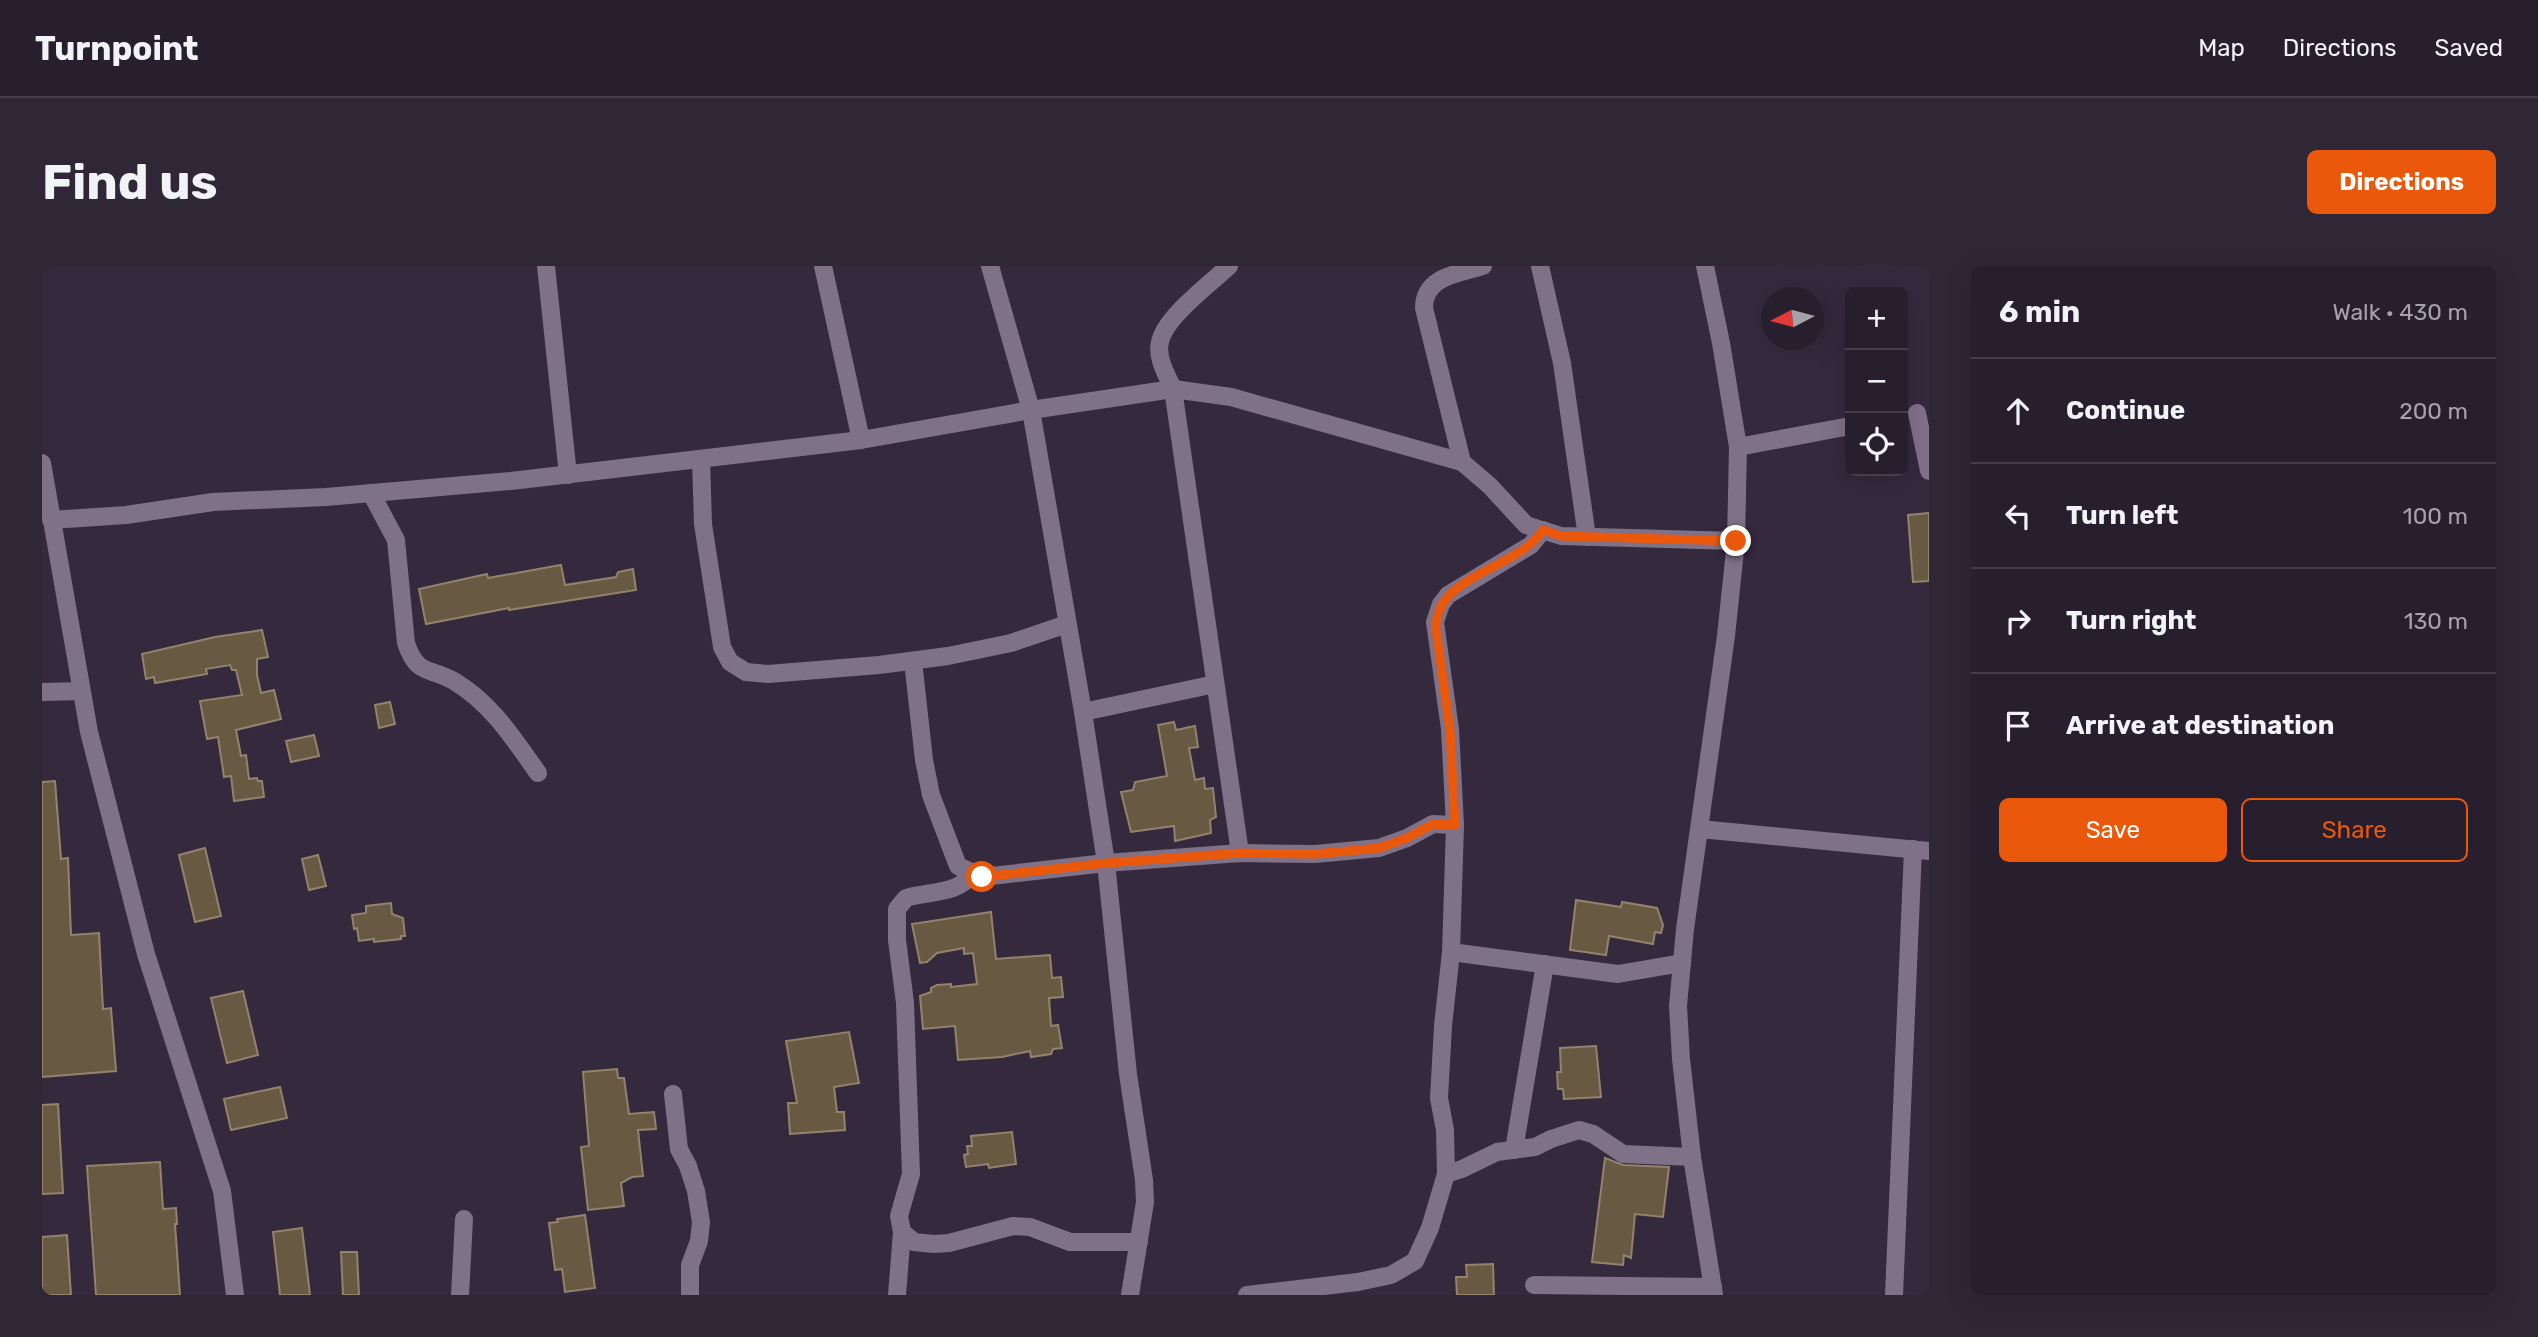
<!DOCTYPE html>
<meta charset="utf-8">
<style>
:root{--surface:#281f2e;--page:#302736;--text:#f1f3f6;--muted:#a5a2aa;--line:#443d4a;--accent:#ea580c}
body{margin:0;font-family:Rubik,sans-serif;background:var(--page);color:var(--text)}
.controls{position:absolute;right:21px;top:21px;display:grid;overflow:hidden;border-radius:10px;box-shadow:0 7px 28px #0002}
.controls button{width:63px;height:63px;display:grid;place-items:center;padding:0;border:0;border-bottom:2px solid var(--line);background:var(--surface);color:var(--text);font:35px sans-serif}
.compass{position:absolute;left:1719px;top:21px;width:63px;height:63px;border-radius:50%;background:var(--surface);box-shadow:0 7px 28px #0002;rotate:264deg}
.stop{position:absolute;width:21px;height:21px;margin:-16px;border:5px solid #ea580c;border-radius:50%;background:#fff}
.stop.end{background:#ea580c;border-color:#fff;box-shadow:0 2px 7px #0008}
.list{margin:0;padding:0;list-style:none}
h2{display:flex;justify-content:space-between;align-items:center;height:91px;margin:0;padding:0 28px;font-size:30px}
h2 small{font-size:23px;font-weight:400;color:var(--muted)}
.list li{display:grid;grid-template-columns:46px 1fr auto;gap:21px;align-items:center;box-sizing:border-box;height:105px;padding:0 28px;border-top:2px solid var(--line)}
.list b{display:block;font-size:26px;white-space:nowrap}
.list em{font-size:23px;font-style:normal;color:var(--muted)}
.actions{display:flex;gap:14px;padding:21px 28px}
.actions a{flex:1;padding:16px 0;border:2px solid var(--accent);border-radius:10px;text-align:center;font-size:24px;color:var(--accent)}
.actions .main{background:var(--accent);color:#fff}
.icon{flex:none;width:38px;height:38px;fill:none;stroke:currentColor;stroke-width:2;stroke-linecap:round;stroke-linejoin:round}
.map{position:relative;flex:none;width:1887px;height:1029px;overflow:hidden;border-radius:10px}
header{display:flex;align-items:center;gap:42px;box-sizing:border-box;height:98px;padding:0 35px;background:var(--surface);border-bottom:2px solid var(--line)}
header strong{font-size:33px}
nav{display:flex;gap:38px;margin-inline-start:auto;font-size:24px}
.intro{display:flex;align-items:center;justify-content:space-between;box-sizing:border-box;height:168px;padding:0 42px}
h1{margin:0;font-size:49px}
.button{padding:18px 32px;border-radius:10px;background:var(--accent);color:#fff;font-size:24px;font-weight:700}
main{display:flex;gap:42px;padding:0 42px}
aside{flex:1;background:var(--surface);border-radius:10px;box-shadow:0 7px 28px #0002}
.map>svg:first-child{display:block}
.building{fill:#675942;stroke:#93836c;stroke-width:2}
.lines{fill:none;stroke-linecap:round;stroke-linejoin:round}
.minor{stroke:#7f7188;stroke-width:18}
.route{stroke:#ea580c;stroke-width:9}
</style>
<header>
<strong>Turnpoint</strong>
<nav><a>Map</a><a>Directions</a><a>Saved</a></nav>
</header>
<div class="intro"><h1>Find us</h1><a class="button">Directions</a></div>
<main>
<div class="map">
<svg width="1887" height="1029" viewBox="0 0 1887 1029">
<rect width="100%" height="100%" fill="#35293d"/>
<g class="building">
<path d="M1887,247V315L1871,316L1866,249Z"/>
<path d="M519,299L523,319L574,311L576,306L591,303L594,324L467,344V342L384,358L377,323L445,308L446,312Z"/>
<path d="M220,364L226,391L215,393V409L219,427L232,424L239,453L194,464L199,490L204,489L207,513L215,512L216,515H220L222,531L192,535L189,510L182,511L176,471L165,473L158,435L200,429L194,404H190L188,399L164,403L165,408L113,417L112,411L104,413L100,388L173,371Z"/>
<path d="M348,436L353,458L337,462L333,439Z"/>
<path d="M1132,456L1134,464L1153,460L1156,481L1147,482L1153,514L1162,512L1163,523L1171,522L1174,551L1168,554L1169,567L1133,575L1132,560L1089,566L1079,526L1091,524L1093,516L1125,510L1116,459Z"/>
<path d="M272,469L277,490L249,496L244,475Z"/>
<path d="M13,515L19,593L26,592L29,669L57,667L61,743L69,742L74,805L0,811V516Z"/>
<path d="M163,582L179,650L153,656L137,589Z"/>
<path d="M276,589L284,620L267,624L260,593Z"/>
<path d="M1534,634L1579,641L1580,636L1615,642L1621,659L1619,667L1613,666L1611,678L1567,670L1564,689L1528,684Z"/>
<path d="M349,637L350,648L361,652L363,670H359V673L332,676V673L317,675L315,662L312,663L310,649L324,647V640Z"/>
<path d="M949,646L954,693L1008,689L1010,712L1019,711L1021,731L1007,732L1009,760L1016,759L1020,782L1011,783L1009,788L989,791L988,785L960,791L916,794L913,760L881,763L878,730L889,726V722L895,719L909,718V721L935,718L931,687L922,688V682L895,687L885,696L878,697L870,658Z"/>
<path d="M201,725L216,789L185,797L169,732Z"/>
<path d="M807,766L817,817L792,821L795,846H802L803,864L748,868L746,837H755L744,775Z"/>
<path d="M1554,780L1559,831L1522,833L1521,823H1516L1515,806H1519L1518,782Z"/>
<path d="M575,803L576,812H582L587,848L612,846L614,863L596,864L601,910L590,911L579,917L582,940L546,944L539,881L547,880L541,806Z"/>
<path d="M238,821L245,852L189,864L182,833Z"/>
<path d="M16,838L21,927L0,928V839Z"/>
<path d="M970,866L974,898L947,902L946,898L924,901L922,889L926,888L925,880H930L929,870Z"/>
<path d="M1563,892L1581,899L1627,901L1621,951L1593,948L1589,992L1582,989L1581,999L1550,996Z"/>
<path d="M118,896L121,943L134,942L135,958H133L138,1029H54L45,900Z"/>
<path d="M543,949L553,1022L523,1026L520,1003L513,1004L507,957L516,956L515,953Z"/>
<path d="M260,962L268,1029H238L231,966Z"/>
<path d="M25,969L29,1029H0V971Z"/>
<path d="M299,986H315L317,1029H301Z"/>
<path d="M1451,998L1452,1029H1415L1414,1011H1425L1424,999Z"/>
</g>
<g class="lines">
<g class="minor">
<path d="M504,0L526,209"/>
<path d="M781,0L819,174"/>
<path d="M948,0L989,144L1041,446L1064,597L1086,808L1102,914L1103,936L1088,1029"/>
<path d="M1187,0C1168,18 1123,51 1118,76C1114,92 1125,109 1131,123L1198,587"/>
<path d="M1498,0L1520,97L1545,271"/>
<path d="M1663,0L1679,77L1696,181L1694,275L1684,370L1643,663L1636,740L1639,793L1650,891L1672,1029"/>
<path d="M1875,147L1887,205"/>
<path d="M1696,181L1808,160"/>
<path d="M659,193L661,258L680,381L688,396L704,406L726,408L837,399L906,390L969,377L1025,358"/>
<path d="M1420,196L1382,42C1382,10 1416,8 1441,0"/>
<path d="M0,197L47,466L104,688L180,925L193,1029"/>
<path d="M329,227L354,274L364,377C375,410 387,401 412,415C450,438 471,472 496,507"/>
<path d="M9,254L84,249L171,236L284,231L469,215L819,174L989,144L1131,123L1189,131L1420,196L1448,220L1484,259L1519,270L1694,275"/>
<path d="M871,395L882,494L889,529L916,600L940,611L1064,597L1198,587L1273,588L1337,582L1365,572L1391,558L1413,559"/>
<path d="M0,426L39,425"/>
<path d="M1041,446L1173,418"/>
<path d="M1658,563L1887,585"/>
<path d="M931,607C916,629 887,625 864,632L855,643V674L863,737L869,908L857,950L860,966L872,976L892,978L907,977L971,960L988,961L1028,976H1097"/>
<path d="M1409,686L1576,708L1640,697"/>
<path d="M631,828L637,883L646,900L654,925L659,956L657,975L648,999V1029"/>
<path d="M1472,884L1503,698"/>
<path d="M1404,908L1420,903L1455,886L1493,881L1509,873L1537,864L1551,868L1581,888L1650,891"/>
<path d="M1492,1019L1671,1021"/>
<path d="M418,1029L422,953"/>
<path d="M855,1029L860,966"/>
<path d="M1205,1029L1316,1016L1349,1009L1373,995L1388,962L1404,908L1403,864L1397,832L1401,760L1409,686L1413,559L1408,463L1393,356L1399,338L1406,329L1489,279L1501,264"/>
<path d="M1852,1029L1871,583"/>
</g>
</g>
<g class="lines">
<path class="route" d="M940,611L1065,597L1198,587L1273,588L1337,582L1365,572L1391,558L1413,559L1408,463L1394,363C1392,309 1476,303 1501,264L1519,270L1694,275"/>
</g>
</svg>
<div class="controls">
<button>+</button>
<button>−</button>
<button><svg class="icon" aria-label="locate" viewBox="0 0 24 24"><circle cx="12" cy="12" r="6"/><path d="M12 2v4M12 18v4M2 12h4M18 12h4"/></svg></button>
</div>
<svg class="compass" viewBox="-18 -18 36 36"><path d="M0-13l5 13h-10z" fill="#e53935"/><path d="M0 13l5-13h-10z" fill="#a5a2aa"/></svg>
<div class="stop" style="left:940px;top:611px"></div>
<div class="stop end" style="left:1694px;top:275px"></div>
</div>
<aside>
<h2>6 min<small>Walk · 430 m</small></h2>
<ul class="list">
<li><svg class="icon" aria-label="ahead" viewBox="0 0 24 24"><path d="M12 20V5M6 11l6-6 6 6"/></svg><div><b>Continue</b></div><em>200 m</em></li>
<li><svg class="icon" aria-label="left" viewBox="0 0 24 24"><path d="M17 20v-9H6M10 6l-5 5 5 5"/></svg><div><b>Turn left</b></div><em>100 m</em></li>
<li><svg class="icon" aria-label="right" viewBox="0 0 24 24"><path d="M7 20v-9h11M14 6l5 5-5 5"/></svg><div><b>Turn right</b></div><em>130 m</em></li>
<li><svg class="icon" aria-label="arrive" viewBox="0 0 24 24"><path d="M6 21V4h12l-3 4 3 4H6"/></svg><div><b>Arrive at destination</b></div></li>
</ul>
<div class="actions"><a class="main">Save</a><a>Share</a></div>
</aside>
</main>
